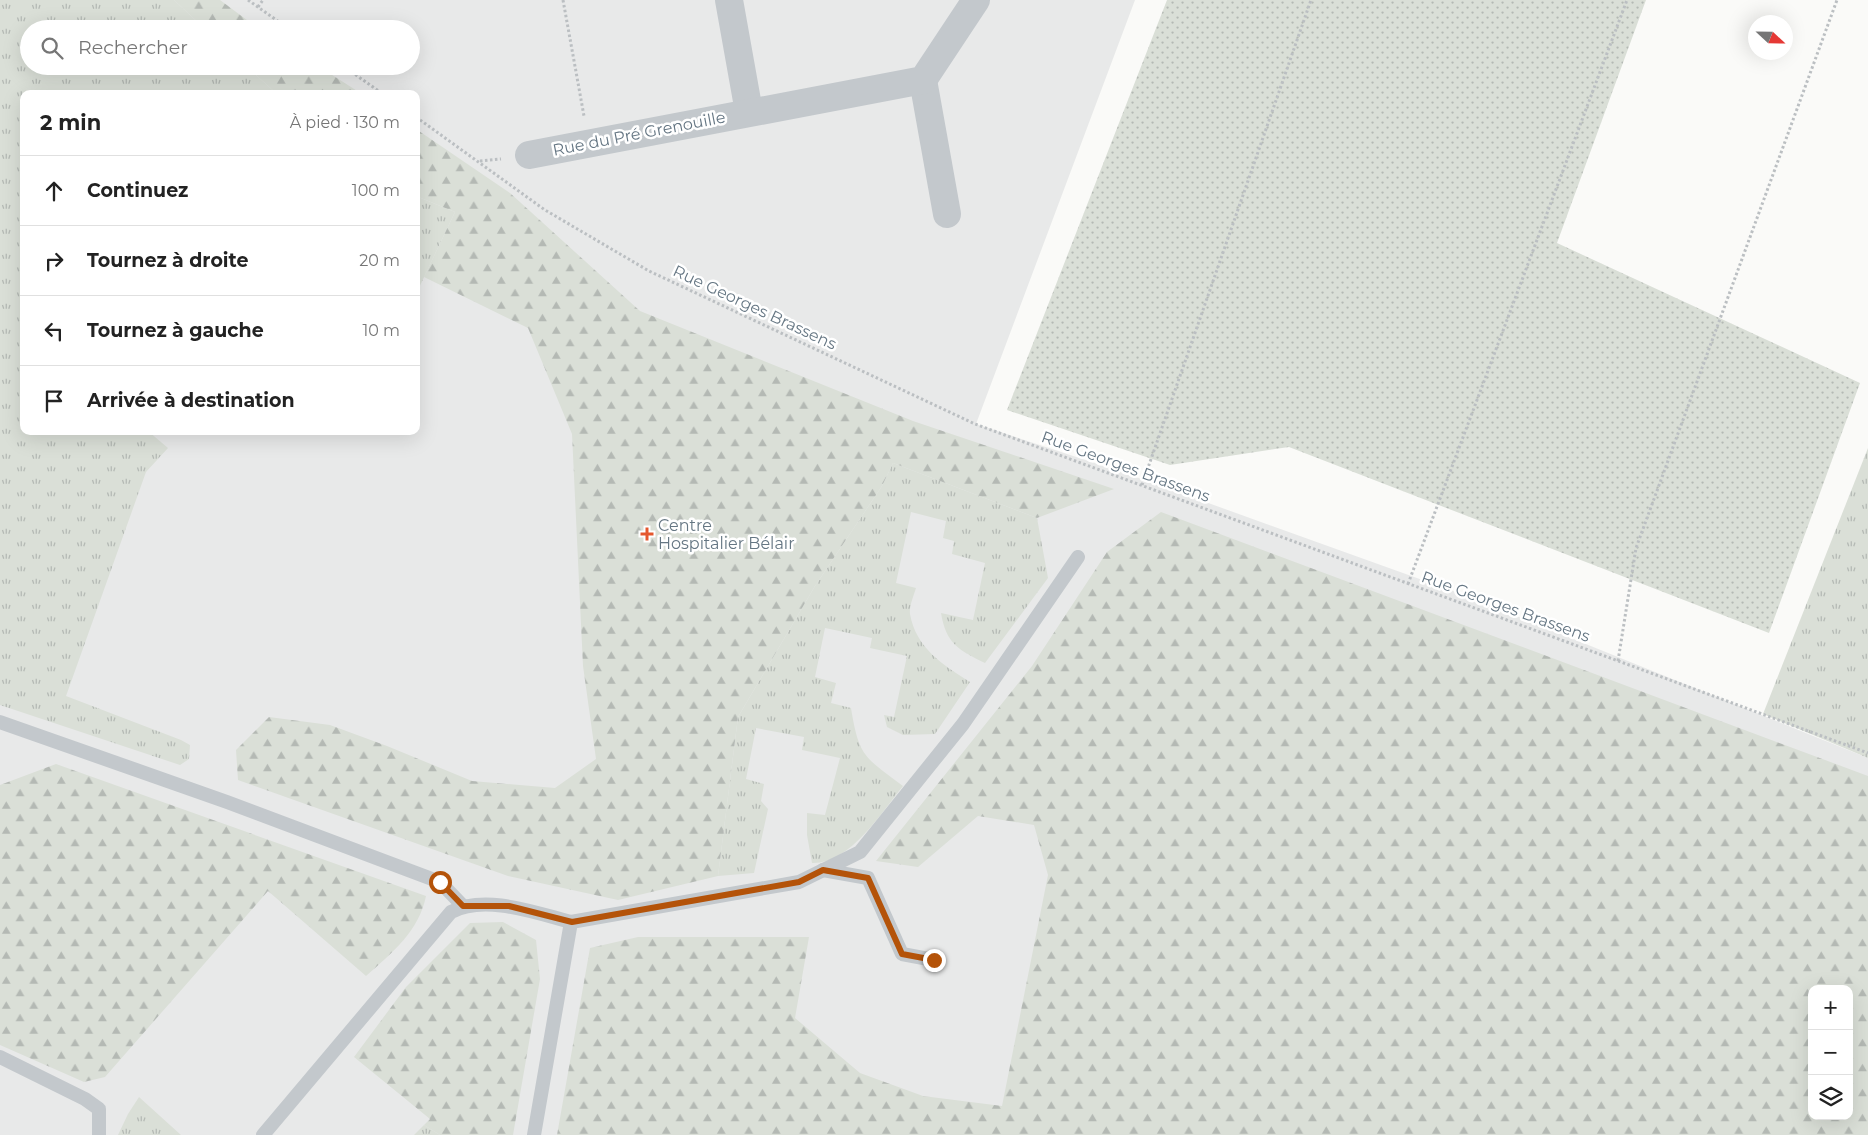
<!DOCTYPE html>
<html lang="fr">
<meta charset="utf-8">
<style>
:root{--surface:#fff;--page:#f2f2f2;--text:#222;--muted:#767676;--line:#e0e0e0}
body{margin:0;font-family:Montserrat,sans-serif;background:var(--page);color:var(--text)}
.controls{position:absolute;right:15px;bottom:15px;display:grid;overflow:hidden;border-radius:10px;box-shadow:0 5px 20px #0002}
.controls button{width:45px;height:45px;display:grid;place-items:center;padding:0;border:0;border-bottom:1px solid var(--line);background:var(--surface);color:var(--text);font:25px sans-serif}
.compass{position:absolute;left:1748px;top:15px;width:45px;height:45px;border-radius:50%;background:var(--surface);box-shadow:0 5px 20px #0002;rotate:112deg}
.stop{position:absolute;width:15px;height:15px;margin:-11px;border:4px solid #b45309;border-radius:50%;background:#fff}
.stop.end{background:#b45309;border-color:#fff;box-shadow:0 1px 5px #0008}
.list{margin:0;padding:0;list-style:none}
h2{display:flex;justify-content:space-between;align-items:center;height:65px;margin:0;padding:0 20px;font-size:21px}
h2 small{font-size:16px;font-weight:400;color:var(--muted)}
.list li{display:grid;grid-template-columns:32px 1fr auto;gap:15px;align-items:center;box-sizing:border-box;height:70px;padding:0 20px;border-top:1px solid var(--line)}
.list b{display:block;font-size:19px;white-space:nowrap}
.list em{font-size:16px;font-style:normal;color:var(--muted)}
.icon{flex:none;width:28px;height:28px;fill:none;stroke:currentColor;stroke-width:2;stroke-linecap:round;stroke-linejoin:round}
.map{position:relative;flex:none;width:1868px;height:1135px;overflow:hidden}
.search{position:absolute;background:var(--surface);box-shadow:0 5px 20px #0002;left:20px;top:20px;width:400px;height:55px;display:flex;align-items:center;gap:12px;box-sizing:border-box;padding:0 18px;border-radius:28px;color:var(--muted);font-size:19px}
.panel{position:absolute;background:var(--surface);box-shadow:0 5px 20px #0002;left:20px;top:90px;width:400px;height:345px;border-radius:10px}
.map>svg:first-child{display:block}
.built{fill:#e8e9e9;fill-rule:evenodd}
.grass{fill:url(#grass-tufts)}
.forest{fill:url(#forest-firs);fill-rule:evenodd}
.park{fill:url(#park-dots)}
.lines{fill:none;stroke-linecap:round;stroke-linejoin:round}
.path{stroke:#bbbfc2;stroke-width:3;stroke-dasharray:2.5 2.5;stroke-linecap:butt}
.lane{stroke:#c3c8cc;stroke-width:14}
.street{stroke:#c3c8cc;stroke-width:28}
.route{stroke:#b45309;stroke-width:6}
.poi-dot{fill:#e4572e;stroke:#fff;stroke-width:2}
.labels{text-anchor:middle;stroke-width:5;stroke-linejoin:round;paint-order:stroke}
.street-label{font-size:16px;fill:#657683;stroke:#fff}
.poi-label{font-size:16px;fill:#657683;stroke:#fff;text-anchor:start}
</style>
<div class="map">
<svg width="1868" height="1135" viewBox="0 0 1868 1135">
<defs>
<pattern id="grass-tufts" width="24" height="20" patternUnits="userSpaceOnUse" patternTransform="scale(1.25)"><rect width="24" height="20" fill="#dadfd7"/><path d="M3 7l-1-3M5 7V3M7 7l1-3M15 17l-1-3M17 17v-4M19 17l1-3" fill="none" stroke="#b4b9b4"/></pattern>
<pattern id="forest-firs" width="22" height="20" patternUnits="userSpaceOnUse" patternTransform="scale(1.25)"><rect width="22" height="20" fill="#dadfd7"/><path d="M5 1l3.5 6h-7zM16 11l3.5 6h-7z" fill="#b4b9b4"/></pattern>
<pattern id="park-dots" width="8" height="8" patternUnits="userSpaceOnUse" patternTransform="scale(1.25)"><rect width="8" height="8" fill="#dadfd7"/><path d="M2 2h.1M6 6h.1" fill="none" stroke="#b4b9b4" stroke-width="1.8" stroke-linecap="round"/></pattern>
</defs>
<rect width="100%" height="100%" fill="#fafaf8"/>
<path class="built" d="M0,0H1135L976,424L1122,472L1467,596L1868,758V1135H0ZM29,29H411V66H29ZM24,94H416V431H24ZM1812,989H1849V1116H1812Z"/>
<g class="grass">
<path d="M0,0H174L205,29H29V66H246L277,94H24V431H148L168,448L146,472L66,696L181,740L190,745L189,759L180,765L0,705Z"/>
<path d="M416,196L455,212L416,294Z"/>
<path d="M1868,448V758L1763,714Z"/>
<path d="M893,463L1037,518L1048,578L985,663C959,650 946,644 941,613L973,620L985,563L952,554L954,541L943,538L946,521L911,512L896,583L916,588C914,595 909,606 910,614C916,648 943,665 970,682L935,734L903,735L887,727L884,715L894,717L907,656L870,648L872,638L825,628L815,677L836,683L831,703L851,708C859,758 865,757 903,786C881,813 850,864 812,863L807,835V813L825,815L840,758L802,750L804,737L756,728L746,779L764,784L761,801L768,809L754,873L718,876L738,717L815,586L882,486Z"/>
<path d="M139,1097L181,1135H118L128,1114Z"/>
<path d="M424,1125L440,1135H414Z"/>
</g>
<g class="forest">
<path d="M174,0H220L259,29H205Z"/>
<path d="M246,66H318L362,94H277Z"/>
<path d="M416,129L510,193L640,311L913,421L1114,489L1037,518L893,463L882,486L815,586L738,717L718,876L618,900L508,876L238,780L236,750L269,717L330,725L387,746L472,781L555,788L596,759L583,666L572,434L528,328L424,277L455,212L416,196Z"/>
<path d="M1161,512L1868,776V1135H557L590,948L638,937H809L795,1018L860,1073L923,1096L1002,1106L1048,875L1034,825L978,816L918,867L876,861L1032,666L1107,552ZM1812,989H1849V1116H1812Z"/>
<path d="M56,764L426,896C419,931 392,953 366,976L268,891L105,1077L84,1082L0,1045V785Z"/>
<path d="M503,922L536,940L540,979L513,1135H440L424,1125L430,1119L354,1057L406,987L470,923Z"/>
</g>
<path class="park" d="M1167,0H1646L1557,243L1860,383L1769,633L1289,447L1170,465L1007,410Z"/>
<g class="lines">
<g class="path">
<path d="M248,0L289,29"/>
<path d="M563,0L584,116"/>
<path d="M258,7L263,0"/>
<path d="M343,66L383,94"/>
<path d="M416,117L545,210L649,271L975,424L1868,753"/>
<path d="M480,161L501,159"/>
<path d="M1142,485L1311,0"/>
<path d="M1408,584L1627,0"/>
<path d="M1618,661L1636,548L1837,0"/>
</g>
<g class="lane">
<path d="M0,722L227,802L440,882L463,906"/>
<path d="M823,870L868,878L902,954L934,960"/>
<path d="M0,1057L85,1099L99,1109V1135"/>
<path d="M263,1135L451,912C485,894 536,913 571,922"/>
<path d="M534,1135L571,922L799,882L860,852L963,724L1078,557"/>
</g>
<g class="street">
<path d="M729,0L749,112"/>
<path d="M923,80L947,214"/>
<path d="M529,155L923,80L976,0"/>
</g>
</g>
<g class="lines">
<path class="route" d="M440,882L463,906H509L572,922L799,882L823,870L868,878L902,954L934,960"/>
</g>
<path class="poi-dot" d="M644.5 526.5h5v5h5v5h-5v5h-5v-5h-5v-5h5z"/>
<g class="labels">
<g class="street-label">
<text transform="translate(639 133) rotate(-11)" y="6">Rue du Pré Grenouille</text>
<text transform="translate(755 307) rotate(25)" y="6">Rue Georges Brassens</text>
<text transform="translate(1126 466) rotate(20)" y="6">Rue Georges Brassens</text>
<text transform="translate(1506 606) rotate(20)" y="6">Rue Georges Brassens</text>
</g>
<g class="poi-label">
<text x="658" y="531">Centre<tspan x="658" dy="18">Hospitalier Bélair</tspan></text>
</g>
</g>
</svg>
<div class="controls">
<button>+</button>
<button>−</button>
<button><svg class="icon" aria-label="layers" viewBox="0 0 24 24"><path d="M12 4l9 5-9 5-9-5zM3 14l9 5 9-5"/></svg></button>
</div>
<svg class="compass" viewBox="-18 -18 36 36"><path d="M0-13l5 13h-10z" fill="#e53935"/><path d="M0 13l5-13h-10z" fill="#767676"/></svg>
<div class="stop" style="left:440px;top:882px"></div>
<div class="stop end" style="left:934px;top:960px"></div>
<div class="search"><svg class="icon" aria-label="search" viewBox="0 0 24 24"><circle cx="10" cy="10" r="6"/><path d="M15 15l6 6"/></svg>Rechercher</div>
<section class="panel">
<h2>2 min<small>À pied · 130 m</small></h2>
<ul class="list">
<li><svg class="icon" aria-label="ahead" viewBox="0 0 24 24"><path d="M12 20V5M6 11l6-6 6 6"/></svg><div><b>Continuez</b></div><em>100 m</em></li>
<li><svg class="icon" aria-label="right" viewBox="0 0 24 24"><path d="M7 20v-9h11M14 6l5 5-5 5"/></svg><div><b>Tournez à droite</b></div><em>20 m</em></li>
<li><svg class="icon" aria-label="left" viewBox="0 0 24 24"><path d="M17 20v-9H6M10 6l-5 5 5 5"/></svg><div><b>Tournez à gauche</b></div><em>10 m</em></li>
<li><svg class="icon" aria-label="arrive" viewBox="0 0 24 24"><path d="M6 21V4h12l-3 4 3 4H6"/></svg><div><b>Arrivée à destination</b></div></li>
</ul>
</section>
</div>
